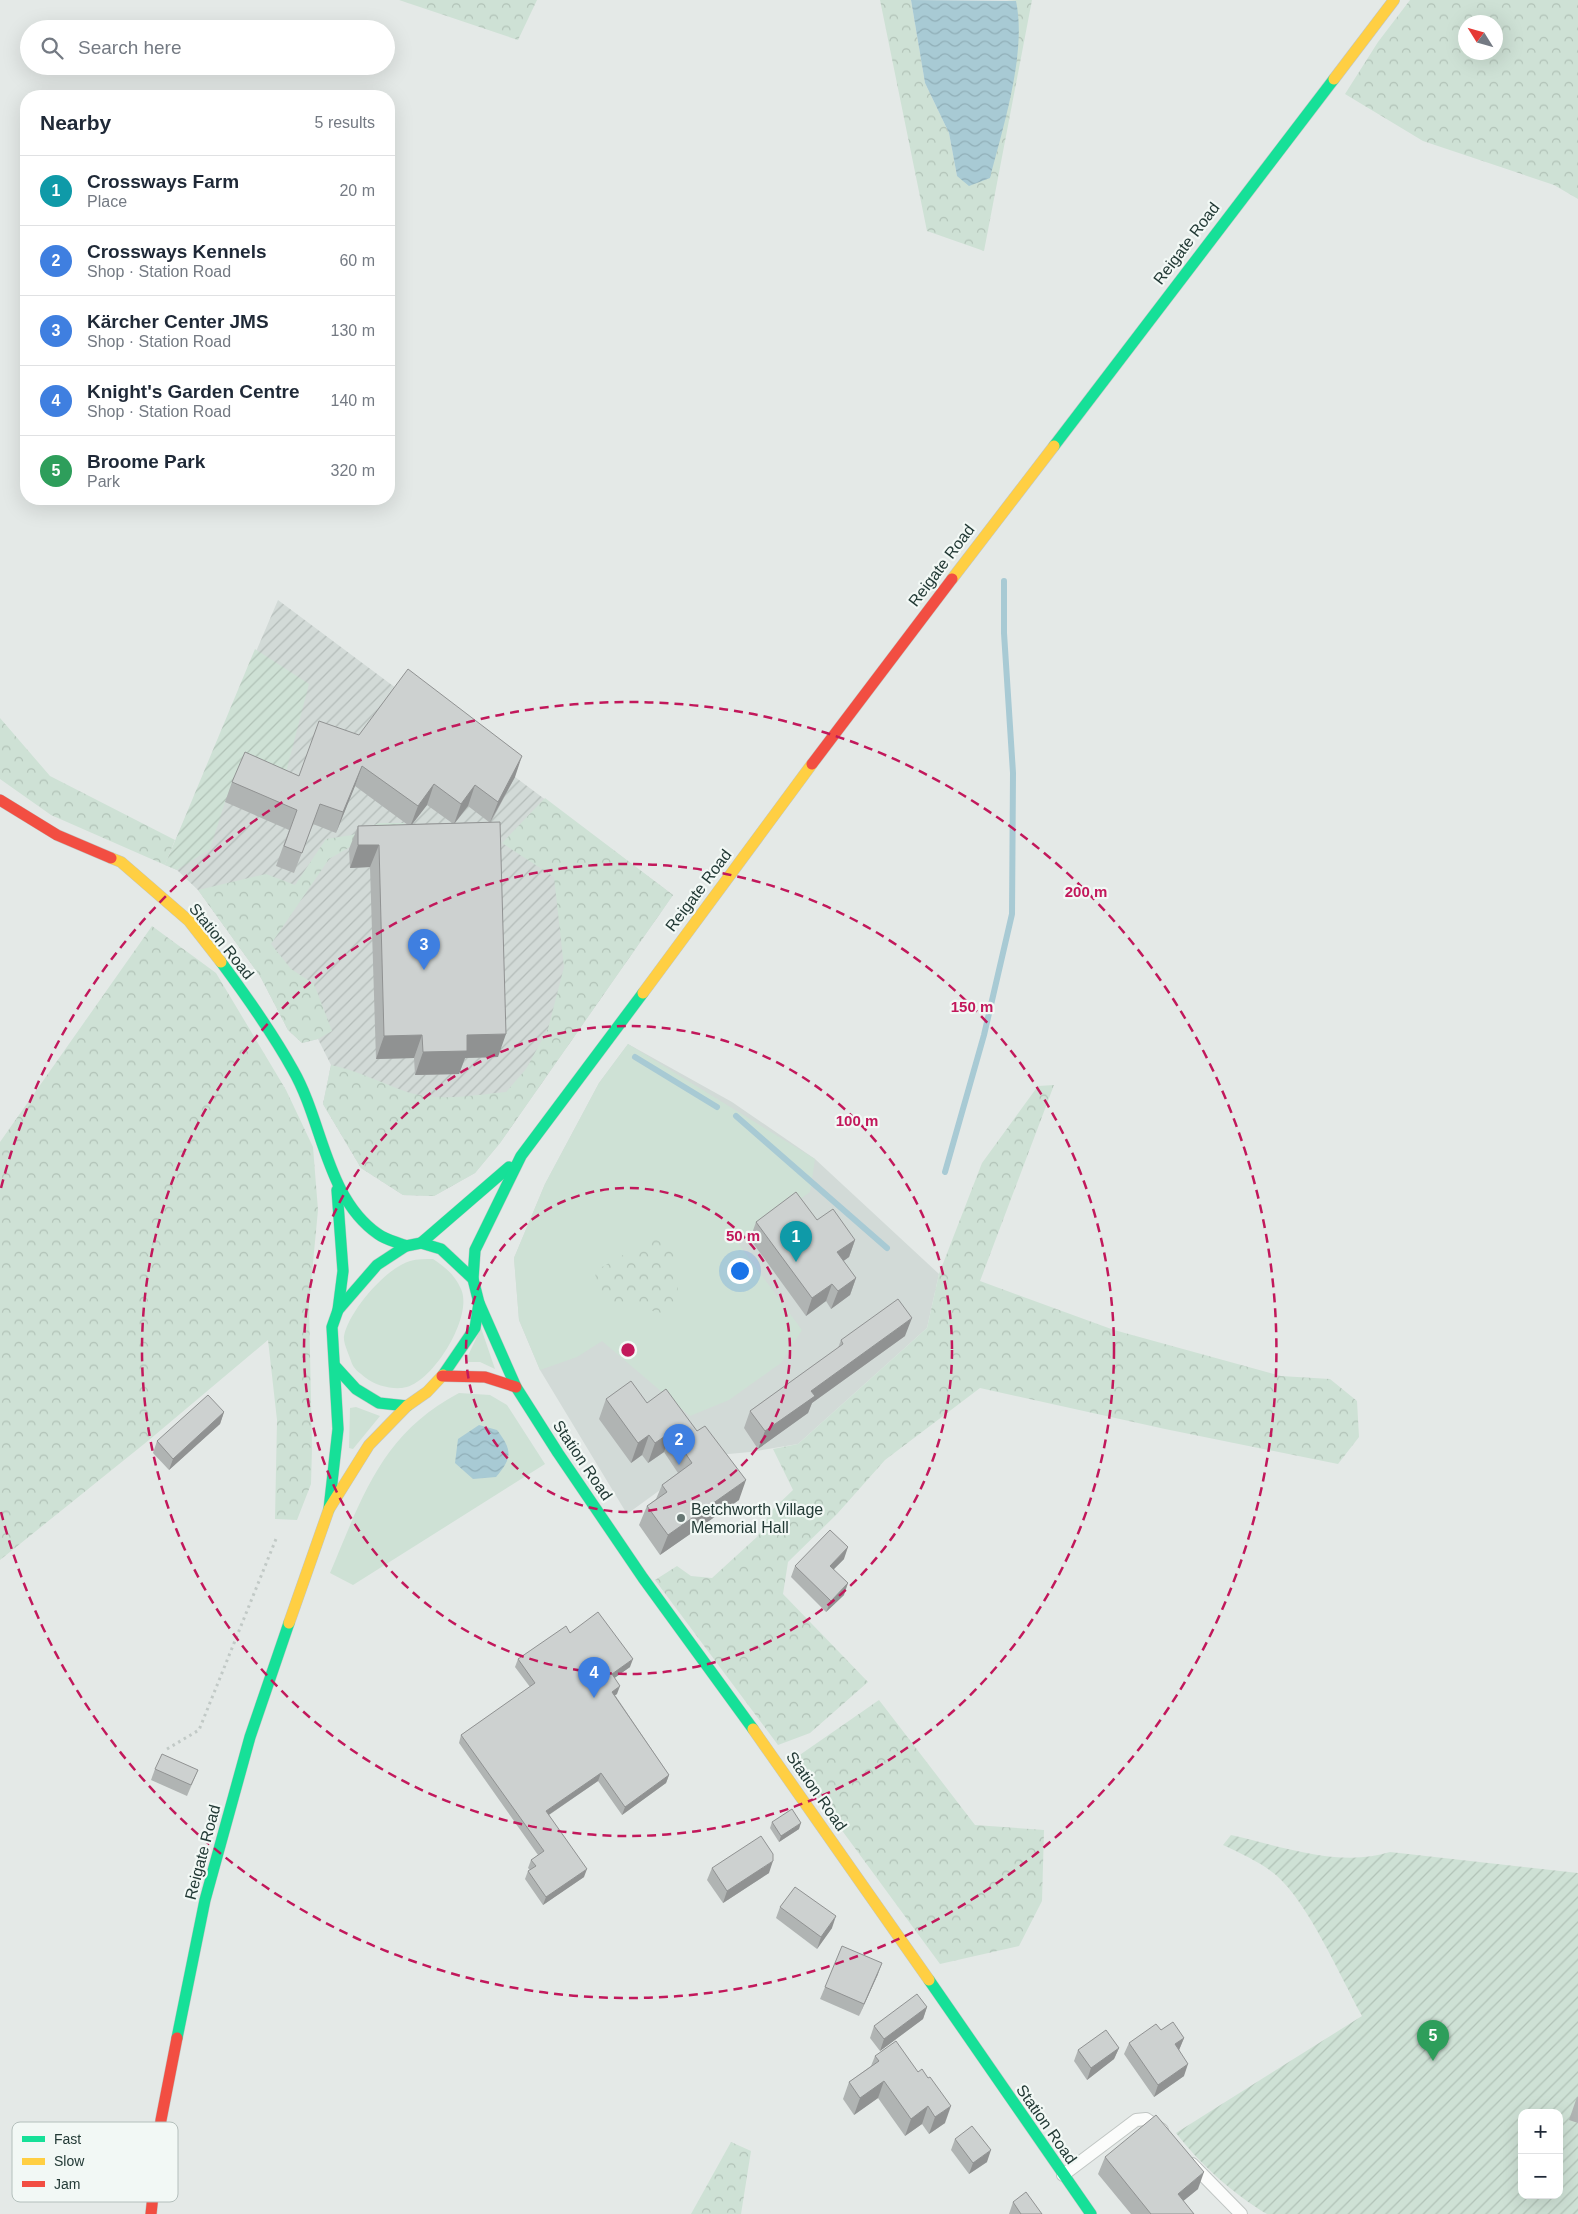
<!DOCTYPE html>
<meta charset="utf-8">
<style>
:root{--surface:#fff;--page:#f2f2f3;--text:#1f2937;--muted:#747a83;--line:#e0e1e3;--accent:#d93025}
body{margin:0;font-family:Helvetica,sans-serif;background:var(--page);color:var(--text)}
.controls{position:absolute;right:15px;bottom:15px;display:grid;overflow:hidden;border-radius:10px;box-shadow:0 5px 20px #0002}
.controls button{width:45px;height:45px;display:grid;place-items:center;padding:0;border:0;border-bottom:1px solid var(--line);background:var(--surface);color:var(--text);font:25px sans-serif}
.compass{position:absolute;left:1458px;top:15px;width:45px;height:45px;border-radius:50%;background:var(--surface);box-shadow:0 5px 20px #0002;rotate:307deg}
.you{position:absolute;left:739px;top:1270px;width:18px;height:18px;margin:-12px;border:4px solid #fff;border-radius:50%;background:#1a73e8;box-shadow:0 0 0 8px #1a73e833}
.badge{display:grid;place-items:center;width:32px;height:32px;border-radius:50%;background:var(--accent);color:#fff;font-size:16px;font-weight:700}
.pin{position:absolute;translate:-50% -41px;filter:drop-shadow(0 1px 2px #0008)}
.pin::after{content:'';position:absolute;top:26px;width:18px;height:15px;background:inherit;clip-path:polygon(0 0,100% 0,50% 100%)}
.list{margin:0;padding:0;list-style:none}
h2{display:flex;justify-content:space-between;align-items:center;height:65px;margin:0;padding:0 20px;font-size:21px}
h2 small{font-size:16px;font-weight:400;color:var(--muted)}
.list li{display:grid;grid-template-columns:32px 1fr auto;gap:15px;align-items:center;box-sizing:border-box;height:70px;padding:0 20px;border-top:1px solid var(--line)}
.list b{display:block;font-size:19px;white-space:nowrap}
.list p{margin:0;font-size:16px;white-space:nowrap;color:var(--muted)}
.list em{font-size:16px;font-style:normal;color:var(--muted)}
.icon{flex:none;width:28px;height:28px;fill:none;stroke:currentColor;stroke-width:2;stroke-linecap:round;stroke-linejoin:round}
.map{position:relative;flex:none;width:1578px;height:2214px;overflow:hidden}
.search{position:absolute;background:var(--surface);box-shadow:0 5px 20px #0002;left:20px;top:20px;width:375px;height:55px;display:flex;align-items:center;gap:12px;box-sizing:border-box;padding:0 18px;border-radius:28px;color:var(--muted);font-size:19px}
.panel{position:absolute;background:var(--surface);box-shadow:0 5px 20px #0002;left:20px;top:90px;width:375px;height:415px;border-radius:20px}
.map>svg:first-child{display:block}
.built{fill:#d2dad7}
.industrial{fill:url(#industrial-furrows)}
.green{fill:#cee1d5}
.forest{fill:url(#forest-crowns);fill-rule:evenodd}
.garden{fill:url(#garden-furrows);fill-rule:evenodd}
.water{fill:url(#water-waves)}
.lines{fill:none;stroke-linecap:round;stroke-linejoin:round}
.stream{stroke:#a8cad4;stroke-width:6}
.lane-casing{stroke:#c1c6c4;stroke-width:14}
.fast-casing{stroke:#c0c6c4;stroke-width:12}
.slow-casing{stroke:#c0c6c4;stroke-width:12}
.jam-casing{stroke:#c0c6c4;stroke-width:12}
.path{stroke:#c1c9c6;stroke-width:3;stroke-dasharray:2.5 4;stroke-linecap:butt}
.lane{stroke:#fbfcfb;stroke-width:12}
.fast{stroke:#16e098;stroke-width:11}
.slow{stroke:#ffcf43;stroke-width:11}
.jam{stroke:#f24e42;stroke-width:11}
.wall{fill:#b0b4b3;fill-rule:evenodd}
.shaded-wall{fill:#909292}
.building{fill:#cdd1d0;stroke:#909292}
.ring{fill:none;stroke:#c2185b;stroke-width:2.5;stroke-dasharray:9 6}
.poi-dot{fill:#677774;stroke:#f2f8f5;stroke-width:2}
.labels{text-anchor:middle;stroke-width:4.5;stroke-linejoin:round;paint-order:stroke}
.street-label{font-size:16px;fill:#233a36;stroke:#f2f8f5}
.poi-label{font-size:16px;fill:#233a36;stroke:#f2f8f5;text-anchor:start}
.key{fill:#f2f8f5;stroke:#b4bfbc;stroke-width:1}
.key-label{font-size:14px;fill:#233a36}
.centre{fill:#c2185b;stroke:#f2f8f5;stroke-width:2.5}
.ring-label{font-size:15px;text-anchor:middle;font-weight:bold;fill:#c2185b;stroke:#f2f8f5;stroke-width:4.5;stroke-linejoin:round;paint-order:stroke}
</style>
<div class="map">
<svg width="1578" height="2214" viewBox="0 0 1578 2214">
<defs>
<pattern id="industrial-furrows" width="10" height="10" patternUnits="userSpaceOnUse" patternTransform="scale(1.25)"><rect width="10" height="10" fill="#d2dad7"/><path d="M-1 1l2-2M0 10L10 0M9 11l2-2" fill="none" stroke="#b4bcb9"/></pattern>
<pattern id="forest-crowns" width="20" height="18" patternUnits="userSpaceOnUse" patternTransform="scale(1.25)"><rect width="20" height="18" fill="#cee1d5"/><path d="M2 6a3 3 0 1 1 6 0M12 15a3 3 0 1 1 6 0" fill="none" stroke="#b1c2b7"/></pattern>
<pattern id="garden-furrows" width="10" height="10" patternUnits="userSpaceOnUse" patternTransform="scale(1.25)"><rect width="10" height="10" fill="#cee1d5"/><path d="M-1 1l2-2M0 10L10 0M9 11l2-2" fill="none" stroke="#b1c2b7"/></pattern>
<pattern id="water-waves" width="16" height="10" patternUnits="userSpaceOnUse" patternTransform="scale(1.25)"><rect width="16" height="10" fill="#a8cad4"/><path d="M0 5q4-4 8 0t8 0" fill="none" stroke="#90aeb7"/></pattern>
</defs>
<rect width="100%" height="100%" fill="#e4e9e7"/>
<path class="built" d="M628,1044L732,1102L815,1159L939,1274L927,1328L798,1444L750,1452L707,1456L627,1514L540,1370L519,1320L514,1258L545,1184L599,1083Z"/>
<path class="industrial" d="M278,600L673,895L500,1143L475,1173L434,1196L403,1195L361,1168L323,1104L331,1065L318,1039L302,1043L288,1030L260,976L198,890L177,870L165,865Z"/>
<g class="green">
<path d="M628,1044L815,1159L810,1192L738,1243L802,1330L781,1363L729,1400L690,1416L602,1341L577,1357L540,1370L519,1320L514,1258L545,1184L599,1083Z"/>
<path d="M433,1259C445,1267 455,1275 461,1289C474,1317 431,1386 402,1388C389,1389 375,1385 366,1378C360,1373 353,1369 351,1361C349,1354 343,1343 344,1336C349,1311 386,1268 410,1261C417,1259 426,1259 433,1259Z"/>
<path d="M481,1328L495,1369L480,1362H465Z"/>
<path d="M459,1393L490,1395L507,1405L545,1464L353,1585L330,1573C362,1498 381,1434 459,1393Z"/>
<path d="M356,1407L380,1416L353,1449L349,1448L350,1408Z"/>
</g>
<g class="forest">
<path d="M399,0H537L518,40Z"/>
<path d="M880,0H911L925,83L949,133L957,176L1016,1L1006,0H1032L984,251L927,231Z"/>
<path d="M1410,0H1578V199L1554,185L1423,141L1345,94L1378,42ZM1466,22H1496V52H1466Z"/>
<path d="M0,718L50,776L175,840L165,865L51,815L0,779Z"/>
<path d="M545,798L673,895L500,1143L475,1173L434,1196L403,1195L361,1168L323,1104L331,1065C359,1071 381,1083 407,1092C438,1102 475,1095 506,1092L526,1069L548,1029L564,967L554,877L502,843Z"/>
<path d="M379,823H404L408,833L355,844L329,859L271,944L291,969L314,984L332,1031L318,1039L302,1043L288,1030L260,976L198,890L266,874L295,885L326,839L352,835Z"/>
<path d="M152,926L216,973L286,1090L313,1147L318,1210L309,1305L312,1448L311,1484L297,1520L275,1519L277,1420L268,1340L149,1440L0,1560V1142Z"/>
<path d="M1054,1085L980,1281L1114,1330L1281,1376L1330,1379L1357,1401L1359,1437L1338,1464L1165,1429L980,1388L885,1460L837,1514L788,1562L783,1594L868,1682L810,1733L778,1745L655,1580L677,1566L691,1576L712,1578L758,1536L770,1512L793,1490L773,1449L798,1444L927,1328L939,1274L982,1163L1038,1086Z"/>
<path d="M653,1238L672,1248C678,1271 681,1292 673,1316L628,1305L620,1310L597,1293L595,1271Z"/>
<path d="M879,1700L975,1825L1044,1830L1042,1901L1019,1946L940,1964L791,1761Z"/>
<path d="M731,2142L751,2151L741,2214H691Z"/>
</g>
<g class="garden">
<path d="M255,649L309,684L281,791L237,773L225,802L210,849L177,870L165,865Z"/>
<path d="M1231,1835C1280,1846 1341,1868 1390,1852L1578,1873V2214H1267C1233,2194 1200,2164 1176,2133L1362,2016C1340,1976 1309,1904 1276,1875C1260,1862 1242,1854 1223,1845ZM1522,2113H1559V2195H1522Z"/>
</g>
<g class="water">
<path d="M911,0L1016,1C1027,52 1003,127 990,178L969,186L957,176L949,133L925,83Z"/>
<path d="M479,1425L497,1430C512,1450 513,1457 496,1477L473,1479L455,1463L458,1439Z"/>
</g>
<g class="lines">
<g class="stream">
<path d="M635,1057L717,1107"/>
<path d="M736,1116L887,1248"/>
<path d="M945,1172L984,1035L1012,914L1013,773L1004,633V581"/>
</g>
<defs>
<g id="lane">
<path d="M1192,2164L1241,2214"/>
<path d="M1063,2175L1136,2120L1146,2119L1162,2130"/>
</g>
<g id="fast">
<path d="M1054,446L1334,79"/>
<path d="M221,962C247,997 272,1032 293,1070C323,1122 326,1198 378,1234C386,1240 397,1242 406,1246"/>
<path d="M337,1190L343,1271L338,1310"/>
<path d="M421,1243L509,1167"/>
<path d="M473,1279L475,1250L521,1156L643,993"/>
<path d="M479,1303L516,1387L558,1453L643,1578L753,1729"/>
<path d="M335,1366L356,1389L379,1403L407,1406"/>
<path d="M329,1509L338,1429L332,1327L338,1310L377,1265L406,1246L421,1243L441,1249L473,1279L479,1303L475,1328L443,1375"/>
<path d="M929,1980L1091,2214"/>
<path d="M177,2038L205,1900L250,1737L289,1623"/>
</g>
<g id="slow">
<path d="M1334,79L1394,0"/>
<path d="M952,579L1054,446"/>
<path d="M111,858L121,862L189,921L221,962"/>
<path d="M643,993L812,764"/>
<path d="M289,1623L329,1509L369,1445L407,1406L427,1392L443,1375"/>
<path d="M753,1729L929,1980"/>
</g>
<g id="jam">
<path d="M812,764L952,579"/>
<path d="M0,800L57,835L111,858"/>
<path d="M442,1376L485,1377L516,1387"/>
<path d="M151,2214L161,2120L177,2038"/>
</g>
</defs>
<use href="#lane" class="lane-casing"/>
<use href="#fast" class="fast-casing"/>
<use href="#slow" class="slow-casing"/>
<use href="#jam" class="jam-casing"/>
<path class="path" d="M167,1749L199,1730L276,1539"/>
<use href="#lane" class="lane"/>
<use href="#fast" class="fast"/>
<use href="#slow" class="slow"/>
<use href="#jam" class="jam"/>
</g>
<g class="wall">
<path d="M359,735L515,777L491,822L498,1057L465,1058L459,1074L415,1075L414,1058L376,1059L370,867L350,868L349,849L358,826L408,825L355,786L336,833L313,824L294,873L276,866L289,830L225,802L232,782L299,776ZM427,805L452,823L412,824ZM468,806L489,822L455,823Z"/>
<path d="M817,1220L855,1240L849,1257L843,1261L856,1278L850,1295L831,1309L826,1301L806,1316L750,1239L756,1222Z"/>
<path d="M905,1336L812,1403L808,1413L758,1449L744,1428L750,1411L838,1348L841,1340Z"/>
<path d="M606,1399L647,1403L739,1500L660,1555L639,1525L647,1506L656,1499L662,1485L678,1473L664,1452L648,1463L642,1455L631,1463L599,1419Z"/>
<path d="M224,1412L220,1424L169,1470L153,1453L157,1441Z"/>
<path d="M844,1559L834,1569L844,1595L826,1612L791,1577L795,1566Z"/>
<path d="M570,1633L630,1667L614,1678L617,1694L615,1695L669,1775L666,1783L622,1815L598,1781L549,1815L584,1877L543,1905L525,1879L528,1871L530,1870L528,1868L531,1860L538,1855L459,1743L461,1735L530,1687L515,1667L518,1659Z"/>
<path d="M155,1769L198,1770L187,1796L151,1780Z"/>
<path d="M772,1822L799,1829L779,1842L770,1828Z"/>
<path d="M712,1868L769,1873L723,1903L707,1880Z"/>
<path d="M780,1907L832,1928L817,1949L776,1918Z"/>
<path d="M878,1974L859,2016L820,1999L825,1987Z"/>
<path d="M927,2007L923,2019L880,2051L870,2038L874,2026Z"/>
<path d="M1161,2030L1184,2038L1179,2050L1184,2076L1154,2097L1124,2054L1129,2043Z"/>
<path d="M1119,2048L1114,2059L1087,2080L1074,2061L1078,2050Z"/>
<path d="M875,2056L918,2072L928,2078L945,2123L929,2134L922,2124L905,2136L878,2098L854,2115L843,2099L849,2082L871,2066Z"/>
<path d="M1577,2097H1578V2123L1569,2120Z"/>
<path d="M955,2139L987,2162L969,2174L951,2150Z"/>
<path d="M1105,2157L1198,2189L1183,2201L1194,2214H1131L1098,2174Z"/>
<path d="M1013,2202L1042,2214H1009Z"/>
</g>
<g class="shaded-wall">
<path d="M522,756L515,777L490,822L498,802Z"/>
<path d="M362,766L355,786L336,833L343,812Z"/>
<path d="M434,784L427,805L410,827L418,806Z"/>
<path d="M475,785L468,806L454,824L461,804Z"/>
<path d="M358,845H379L370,867L350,868Z"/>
<path d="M506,1034L498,1057L465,1058L459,1074L415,1075L423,1052L467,1035Z"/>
<path d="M422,1035L414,1058L376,1059L384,1036Z"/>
<path d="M855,1240L849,1257L831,1270L837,1252Z"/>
<path d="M856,1278L850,1295L831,1309L838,1291Z"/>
<path d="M832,1284L826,1301L806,1316L812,1298Z"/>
<path d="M912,1318L905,1336L812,1403L808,1413L758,1449L765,1431L811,1391Z"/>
<path d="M224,1412L220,1424L169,1470L173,1459Z"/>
<path d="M671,1432L664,1452L648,1463L655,1443Z"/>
<path d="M649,1435L642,1455L631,1463L638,1443Z"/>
<path d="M746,1480L739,1500L660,1555L668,1535Z"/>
<path d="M848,1547L844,1559L826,1577L830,1566Z"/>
<path d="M848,1583L844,1595L826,1612L831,1601Z"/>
<path d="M633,1659L630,1667L609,1682L612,1674Z"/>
<path d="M620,1686L617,1694L609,1699L612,1692Z"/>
<path d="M601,1773L598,1781L544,1818L546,1811Z"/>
<path d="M669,1775L666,1783L622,1815L625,1807Z"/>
<path d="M801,1823L799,1829L779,1842L781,1836Z"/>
<path d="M773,1861L769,1873L723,1903L727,1891Z"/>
<path d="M587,1869L584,1877L543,1905L546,1897Z"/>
<path d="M836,1916L832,1928L817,1949L821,1937Z"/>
<path d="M882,1963L878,1974L859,2016L864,2004Z"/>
<path d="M927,2007L923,2019L880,2051L884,2039Z"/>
<path d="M1184,2038L1179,2050L1170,2056L1175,2044Z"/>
<path d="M1119,2048L1114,2059L1087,2080L1091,2068Z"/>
<path d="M1188,2064L1184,2076L1154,2097L1158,2085Z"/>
<path d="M884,2081L878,2098L854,2115L860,2098Z"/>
<path d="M928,2106L922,2124L905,2136L911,2119Z"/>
<path d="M951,2106L945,2123L929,2134L935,2117Z"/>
<path d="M991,2150L987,2162L969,2174L973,2163Z"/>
<path d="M1204,2172L1198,2189L1171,2211L1178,2194Z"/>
</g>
<g class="building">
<path d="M408,669L522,756L498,802L475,785L461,804L434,784L418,806L362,766L343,812L320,804L302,853L284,846L297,810L232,782L245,752L299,776L319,721L359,735Z"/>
<path d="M500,822L506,1034L467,1035V1051L423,1052L422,1035L384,1036L379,845H358V826Z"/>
<path d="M796,1192L817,1220L833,1209L855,1240L837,1252L856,1278L838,1291L832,1284L812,1298L756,1222Z"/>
<path d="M898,1299L912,1318L811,1391L815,1396L765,1431L750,1411L843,1344L841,1340Z"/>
<path d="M631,1381L647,1403L666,1389L697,1431L705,1426L746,1480L668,1535L647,1506L667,1492L662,1485L692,1463L671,1432L655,1443L649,1435L638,1443L606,1399Z"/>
<path d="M208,1395L224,1412L173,1459L157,1441Z"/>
<path d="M830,1530L848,1547L830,1566L848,1583L831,1601L795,1566Z"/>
<path d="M598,1612L633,1659L612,1674L620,1686L612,1692L669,1775L625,1807L601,1773L546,1811L587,1869L546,1897L528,1871L536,1866L531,1860L544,1851L461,1735L535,1683L518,1659L566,1626L570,1633Z"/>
<path d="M162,1754L198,1770L191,1785L155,1769Z"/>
<path d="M792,1809L801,1823L781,1836L772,1822Z"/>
<path d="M761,1836L773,1854V1861L727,1891L712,1868Z"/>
<path d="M795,1887L836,1916L821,1937L780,1907Z"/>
<path d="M842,1946L882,1963L864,2004L825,1987Z"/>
<path d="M917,1994L927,2007L884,2039L874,2026Z"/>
<path d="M1173,2022L1184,2038L1175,2044L1188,2064L1158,2085L1129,2043L1156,2024L1161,2030Z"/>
<path d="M1106,2030L1119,2048L1091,2068L1078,2050Z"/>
<path d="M896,2041L918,2072L922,2069L928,2078L930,2077L951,2106L935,2117L928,2106L911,2119L884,2081L860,2098L849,2082L879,2061L875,2056Z"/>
<path d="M1156,2115L1204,2172L1178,2194L1194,2214H1151L1105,2157Z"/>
<path d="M972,2126L991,2150L973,2163L955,2139Z"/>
<path d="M1026,2192L1042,2214H1021L1013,2202Z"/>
</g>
<g class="ring">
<circle cx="628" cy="1350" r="162"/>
<circle cx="628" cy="1350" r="324"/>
<circle cx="628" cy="1350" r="486"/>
<path d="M1 1188A648 648 0 1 1 1 1512"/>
</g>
<circle class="poi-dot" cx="681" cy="1518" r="5"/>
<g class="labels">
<g class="street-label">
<text transform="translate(1186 243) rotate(-53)" y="6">Reigate Road</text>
<text transform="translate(941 565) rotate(-53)" y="6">Reigate Road</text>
<text transform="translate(698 890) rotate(-53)" y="6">Reigate Road</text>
<text transform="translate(222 941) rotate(51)" y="6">Station Road</text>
<text transform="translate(583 1460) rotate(56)" y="6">Station Road</text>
<text transform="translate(817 1791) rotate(55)" y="6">Station Road</text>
<text transform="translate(202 1852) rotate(-75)" y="6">Reigate Road</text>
<text transform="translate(1047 2124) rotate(55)" y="6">Station Road</text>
</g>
<g class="poi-label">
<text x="691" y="1515">Betchworth Village<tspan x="691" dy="18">Memorial Hall</tspan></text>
</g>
</g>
<rect x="12" y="2122" width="166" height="80" rx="8" class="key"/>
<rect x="22" y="2136" width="23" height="6" fill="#16e098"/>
<rect x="22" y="2158" width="23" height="7" fill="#ffcf43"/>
<rect x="22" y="2181" width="23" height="6" fill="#f24e42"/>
<g class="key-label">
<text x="54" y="2144">Fast</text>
<text x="54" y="2166">Slow</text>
<text x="54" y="2189">Jam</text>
</g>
<circle cx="628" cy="1350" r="8" class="centre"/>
<g class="ring-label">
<text x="1086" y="897">200 m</text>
<text x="972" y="1012">150 m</text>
<text x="857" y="1126">100 m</text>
<text x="743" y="1241">50 m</text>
</g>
</svg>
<div class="controls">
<button>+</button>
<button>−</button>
</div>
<svg class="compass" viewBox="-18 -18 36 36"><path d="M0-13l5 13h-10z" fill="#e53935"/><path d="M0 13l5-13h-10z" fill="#747a83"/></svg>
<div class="you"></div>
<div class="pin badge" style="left:796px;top:1262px;background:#0f9aa8">1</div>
<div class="pin badge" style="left:679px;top:1465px;background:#3f7fe0">2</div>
<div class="pin badge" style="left:424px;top:970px;background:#3f7fe0">3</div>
<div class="pin badge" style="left:594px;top:1698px;background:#3f7fe0">4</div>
<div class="pin badge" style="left:1433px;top:2061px;background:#2e9e5b">5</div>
<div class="search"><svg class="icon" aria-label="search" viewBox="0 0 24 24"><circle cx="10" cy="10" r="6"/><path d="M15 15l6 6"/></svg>Search here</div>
<section class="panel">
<h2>Nearby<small>5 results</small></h2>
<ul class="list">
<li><span class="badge" style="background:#0f9aa8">1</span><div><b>Crossways Farm</b><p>Place</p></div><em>20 m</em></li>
<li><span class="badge" style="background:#3f7fe0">2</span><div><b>Crossways Kennels</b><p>Shop · Station Road</p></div><em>60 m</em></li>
<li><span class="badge" style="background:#3f7fe0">3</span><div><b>Kärcher Center JMS</b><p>Shop · Station Road</p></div><em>130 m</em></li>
<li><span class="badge" style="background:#3f7fe0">4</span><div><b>Knight's Garden Centre</b><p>Shop · Station Road</p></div><em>140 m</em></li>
<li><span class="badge" style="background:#2e9e5b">5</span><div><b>Broome Park</b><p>Park</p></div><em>320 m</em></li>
</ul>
</section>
</div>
